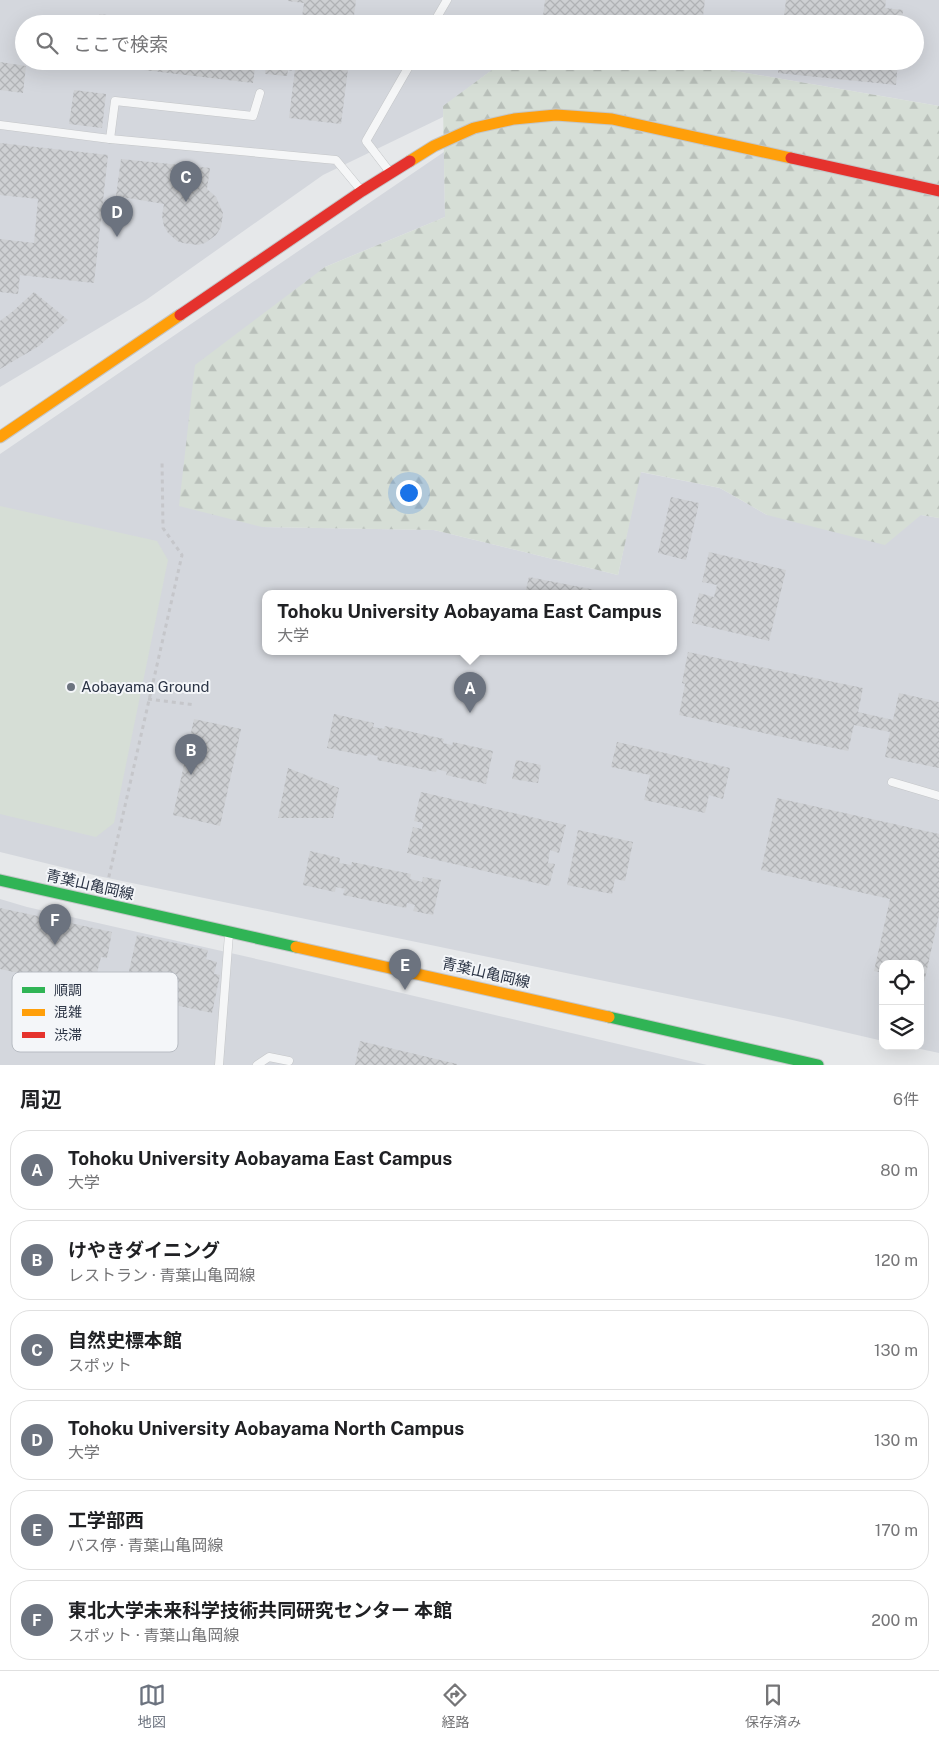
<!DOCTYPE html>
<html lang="ja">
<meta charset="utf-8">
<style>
:root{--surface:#fff;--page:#f2f2f2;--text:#202124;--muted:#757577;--line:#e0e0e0;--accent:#6c737f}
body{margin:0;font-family:"Public Sans","Noto Sans JP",sans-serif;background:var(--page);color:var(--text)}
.controls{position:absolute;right:15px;bottom:15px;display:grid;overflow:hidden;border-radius:10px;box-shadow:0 5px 20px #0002}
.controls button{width:45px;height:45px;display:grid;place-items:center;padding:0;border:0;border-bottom:1px solid var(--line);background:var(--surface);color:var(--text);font:25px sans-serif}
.you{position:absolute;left:408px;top:492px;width:18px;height:18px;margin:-12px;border:4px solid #fff;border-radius:50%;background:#1a73e8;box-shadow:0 0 0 8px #1a73e833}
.badge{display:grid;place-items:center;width:32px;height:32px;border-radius:50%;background:var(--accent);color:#fff;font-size:16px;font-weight:700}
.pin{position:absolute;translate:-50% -41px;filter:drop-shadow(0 1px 2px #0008)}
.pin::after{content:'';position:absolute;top:26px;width:18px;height:15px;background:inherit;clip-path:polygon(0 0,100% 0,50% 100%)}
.popup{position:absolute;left:262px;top:590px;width:415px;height:65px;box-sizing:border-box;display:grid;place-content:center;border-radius:10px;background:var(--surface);filter:drop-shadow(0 1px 4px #0005);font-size:16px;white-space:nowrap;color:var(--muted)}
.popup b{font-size:19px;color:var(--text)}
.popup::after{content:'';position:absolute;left:50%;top:100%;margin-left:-10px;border:10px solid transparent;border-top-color:var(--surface)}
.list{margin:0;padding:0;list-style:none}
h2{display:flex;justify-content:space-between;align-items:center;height:65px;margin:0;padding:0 20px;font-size:21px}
h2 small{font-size:16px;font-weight:400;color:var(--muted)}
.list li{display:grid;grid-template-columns:32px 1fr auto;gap:15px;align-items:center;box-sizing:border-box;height:80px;margin:0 10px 10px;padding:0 10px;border:1px solid var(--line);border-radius:20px}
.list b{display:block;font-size:19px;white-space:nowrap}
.list p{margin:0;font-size:16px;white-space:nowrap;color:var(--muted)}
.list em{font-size:16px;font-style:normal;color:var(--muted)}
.icon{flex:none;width:28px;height:28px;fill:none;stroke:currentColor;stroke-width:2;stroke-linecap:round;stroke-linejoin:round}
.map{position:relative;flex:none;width:939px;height:1065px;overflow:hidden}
.search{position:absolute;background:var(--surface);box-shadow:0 5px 20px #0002;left:15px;right:15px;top:15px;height:55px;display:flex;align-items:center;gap:12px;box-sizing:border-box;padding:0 18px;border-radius:28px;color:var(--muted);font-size:19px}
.sheet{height:605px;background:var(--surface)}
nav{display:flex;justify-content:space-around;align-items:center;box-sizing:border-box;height:70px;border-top:1px solid var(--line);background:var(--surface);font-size:14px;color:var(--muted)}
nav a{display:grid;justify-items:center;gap:2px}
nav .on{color:var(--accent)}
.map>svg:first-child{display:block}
.built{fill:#d4d7dd;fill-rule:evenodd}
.forest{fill:url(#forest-firs)}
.park{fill:#d6ded6}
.building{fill:url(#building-cross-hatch)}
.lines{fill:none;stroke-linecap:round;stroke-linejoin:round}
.lane-casing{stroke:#c4c6c8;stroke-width:9}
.fast-casing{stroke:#c4c6c8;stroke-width:13}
.slow-casing{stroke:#c4c6c8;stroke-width:13}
.jam-casing{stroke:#c4c6c8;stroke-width:13}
.path{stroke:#c5c6ca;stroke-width:3;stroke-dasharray:4 4;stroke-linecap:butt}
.lane{stroke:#f5f6f7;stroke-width:8}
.fast{stroke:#30b455;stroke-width:11}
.slow{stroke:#ff9f0a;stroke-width:11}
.jam{stroke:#e5322d;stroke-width:11}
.poi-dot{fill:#6c737f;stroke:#f4f6f9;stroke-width:2}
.labels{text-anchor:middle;stroke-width:4;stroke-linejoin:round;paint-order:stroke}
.poi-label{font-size:15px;fill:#2b3445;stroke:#f4f6f9;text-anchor:start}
.street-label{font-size:15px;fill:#2b3445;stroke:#f4f6f9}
.key{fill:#f4f6f9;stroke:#b8bcc3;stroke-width:1}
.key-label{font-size:14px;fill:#2b3445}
</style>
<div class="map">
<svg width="939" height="1065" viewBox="0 0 939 1065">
<defs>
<pattern id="forest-firs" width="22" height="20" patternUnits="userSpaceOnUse" patternTransform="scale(1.25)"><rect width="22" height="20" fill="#d6ded6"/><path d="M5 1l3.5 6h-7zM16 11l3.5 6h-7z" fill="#b8bfb9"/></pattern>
<pattern id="building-cross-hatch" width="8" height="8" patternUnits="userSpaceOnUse" patternTransform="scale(1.25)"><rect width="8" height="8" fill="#ced0d3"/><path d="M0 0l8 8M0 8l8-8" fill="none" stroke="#b1b3b6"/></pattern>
</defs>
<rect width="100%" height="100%" fill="#e6e8ea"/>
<g class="built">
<path d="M0,0H939V106L741,72L665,61H915V24H24V61H504L444,106L443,117L323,175L146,300L0,387Z"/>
<path d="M444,152L445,217L325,267L262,527L434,530L618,575L640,472L720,488L767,515H921L939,518V1053L907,1046H920V964H883V1041L788,1019L98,876L0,852V454ZM266,594H674V652H266Z"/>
<path d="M0,899L27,907L270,962L707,1065H0Z"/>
</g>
<path class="forest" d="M504,61H665L741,72L939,106V518L921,515L885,545L767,515L720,488L641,472L618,575L434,530L262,527L179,506L195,365L325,267L445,217L443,106Z"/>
<path class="park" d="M0,506L157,541L168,560L114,823L96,837L0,814Z"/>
<g class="building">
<path d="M288,0H356L353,24H301L304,3L288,1Z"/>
<path d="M545,0H705L702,24H542Z"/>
<path d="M786,0H886L885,8L903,10L902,24H783Z"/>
<path d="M99,14L171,23V24H98Z"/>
<path d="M93,61H256L253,83L93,64Z"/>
<path d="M266,61H292V71L288,70L287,76L265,74Z"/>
<path d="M296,61H349L341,124L289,118Z"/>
<path d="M779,61H898L896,85L778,73Z"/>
<path d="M0,62L26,66L23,93L0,90Z"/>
<path d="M74,90L106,94L102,128L69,124Z"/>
<path d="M0,143L108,155L94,283L20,275L18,294L0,292V239L34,243L38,199L0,195Z"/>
<path d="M121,159L210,168L207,189L216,197L223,213L221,227L216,235L205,243L198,245L183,243L177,241L168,233L164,226L162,216L164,204L116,196Z"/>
<path d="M34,292L68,320L39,346L0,369V321L12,312Z"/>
<path d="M671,497L699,503L686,560L658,553Z"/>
<path d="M709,552L786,570L769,641L692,623L699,593L714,597L717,585L702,582Z"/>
<path d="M529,577L600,591L599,594H525Z"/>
<path d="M688,652L863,688L858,712L893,720L899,693L939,702V768L885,757L890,732L854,725L848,751L679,715L685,684L682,683Z"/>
<path d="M334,714L374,723L373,727L384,729L385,726L444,739L443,743L452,745L453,742L493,751L486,784L446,775L447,772L437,769L436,772L377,760L378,756L368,754L367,756L327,748Z"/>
<path d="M194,719L241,729L220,826L173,815Z"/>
<path d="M617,742L730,768L723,799L709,795L705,813L644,800L650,775L611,767Z"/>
<path d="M516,760L541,765L538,783L512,779Z"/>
<path d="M288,768L339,788L333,818H278Z"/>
<path d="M421,792L566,825L559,853L550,850L548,863L555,864L549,886L407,853L413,827L422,829L423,823L414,821Z"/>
<path d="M777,798L939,834V915L924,983L920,982V964H883V973L874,971L890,899L761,870Z"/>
<path d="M578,830L633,842L625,881L615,879L612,894L567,885Z"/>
<path d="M310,851L340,858L339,863L351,865L352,862L411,874L410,879L422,882L423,877L441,880L433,915L413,911L415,905L407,903L406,908L343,895L345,889L336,887L335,892L303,885Z"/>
<path d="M0,908L112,932L107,958L101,957L93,989L0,969Z"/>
<path d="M137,935L208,950L206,959L217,962L214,974L220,975L212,1013L124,994Z"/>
<path d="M360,1041L457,1064V1065H355Z"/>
</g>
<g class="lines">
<defs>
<g id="lane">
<path d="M433,24L447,0"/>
<path d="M0,125L110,139L336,160L360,189"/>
<path d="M110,139L115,101L253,116L260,93"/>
<path d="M389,171L366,141L412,61"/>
<path d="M892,782L939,796"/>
<path d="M219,1065L229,934"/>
<path d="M257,1065L269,1057L289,1061"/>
</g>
<g id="fast">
<path d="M0,880L296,947"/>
<path d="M609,1017L818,1065"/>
</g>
<g id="slow">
<path d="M410,161L434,146L474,128L514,119L556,115L612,119L791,158"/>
<path d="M0,437L180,315"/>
<path d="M296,947L609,1017"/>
</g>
<g id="jam">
<path d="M791,158L939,191"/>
<path d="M180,315L362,191L410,161"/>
</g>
</defs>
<use href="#lane" class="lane-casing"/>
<use href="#fast" class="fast-casing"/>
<use href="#slow" class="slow-casing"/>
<use href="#jam" class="jam-casing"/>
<g class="path">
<path d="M148,699L195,705"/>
<path d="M107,885L182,555L163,528L162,460"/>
</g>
<use href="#lane" class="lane"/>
<use href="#fast" class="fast"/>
<use href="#slow" class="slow"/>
<use href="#jam" class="jam"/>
</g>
<circle class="poi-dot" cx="71" cy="687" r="5"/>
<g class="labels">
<g class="poi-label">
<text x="81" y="692">Aobayama Ground</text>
</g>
<g class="street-label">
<text transform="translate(90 885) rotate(13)" y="5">青葉山亀岡線</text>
<text transform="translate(486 973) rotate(13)" y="5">青葉山亀岡線</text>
</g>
</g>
<rect x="12" y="972" width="166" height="80" rx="8" class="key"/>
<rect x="22" y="987" width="23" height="6" fill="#30b455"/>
<rect x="22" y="1009" width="23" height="7" fill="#ff9f0a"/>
<rect x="22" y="1032" width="23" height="6" fill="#e5322d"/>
<g class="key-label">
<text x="54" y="995">順調</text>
<text x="54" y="1017">混雑</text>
<text x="54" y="1040">渋滞</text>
</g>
</svg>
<div class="controls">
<button><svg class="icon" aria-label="locate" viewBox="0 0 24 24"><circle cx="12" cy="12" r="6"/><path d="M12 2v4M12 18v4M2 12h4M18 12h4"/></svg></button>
<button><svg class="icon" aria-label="layers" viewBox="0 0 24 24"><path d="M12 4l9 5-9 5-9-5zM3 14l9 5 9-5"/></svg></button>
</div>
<div class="you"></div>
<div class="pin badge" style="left:470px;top:713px">A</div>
<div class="popup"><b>Tohoku University Aobayama East Campus</b>大学</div>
<div class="pin badge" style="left:191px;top:775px">B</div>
<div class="pin badge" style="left:186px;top:202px">C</div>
<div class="pin badge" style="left:117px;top:237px">D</div>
<div class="pin badge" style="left:405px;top:990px">E</div>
<div class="pin badge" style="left:55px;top:945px">F</div>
<div class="search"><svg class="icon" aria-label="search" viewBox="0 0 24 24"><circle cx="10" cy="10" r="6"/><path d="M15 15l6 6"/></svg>ここで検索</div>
</div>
<section class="sheet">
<h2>周辺<small>6件</small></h2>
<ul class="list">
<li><span class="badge">A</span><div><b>Tohoku University Aobayama East Campus</b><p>大学</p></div><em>80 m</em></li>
<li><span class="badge">B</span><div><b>けやきダイニング</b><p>レストラン · 青葉山亀岡線</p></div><em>120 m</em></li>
<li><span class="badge">C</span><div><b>自然史標本館</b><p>スポット</p></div><em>130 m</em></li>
<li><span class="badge">D</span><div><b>Tohoku University Aobayama North Campus</b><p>大学</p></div><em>130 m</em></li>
<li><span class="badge">E</span><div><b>工学部西</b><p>バス停 · 青葉山亀岡線</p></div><em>170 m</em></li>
<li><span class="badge">F</span><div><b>東北大学未来科学技術共同研究センター 本館</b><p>スポット · 青葉山亀岡線</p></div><em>200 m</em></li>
</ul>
</section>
<nav>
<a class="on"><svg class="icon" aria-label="map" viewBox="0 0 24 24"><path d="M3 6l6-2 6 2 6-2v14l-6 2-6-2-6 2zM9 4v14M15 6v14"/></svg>地図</a>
<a><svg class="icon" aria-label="directions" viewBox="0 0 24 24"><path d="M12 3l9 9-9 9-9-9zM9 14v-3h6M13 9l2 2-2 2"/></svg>経路</a>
<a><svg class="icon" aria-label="saved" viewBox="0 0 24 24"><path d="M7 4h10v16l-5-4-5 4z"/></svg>保存済み</a>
</nav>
